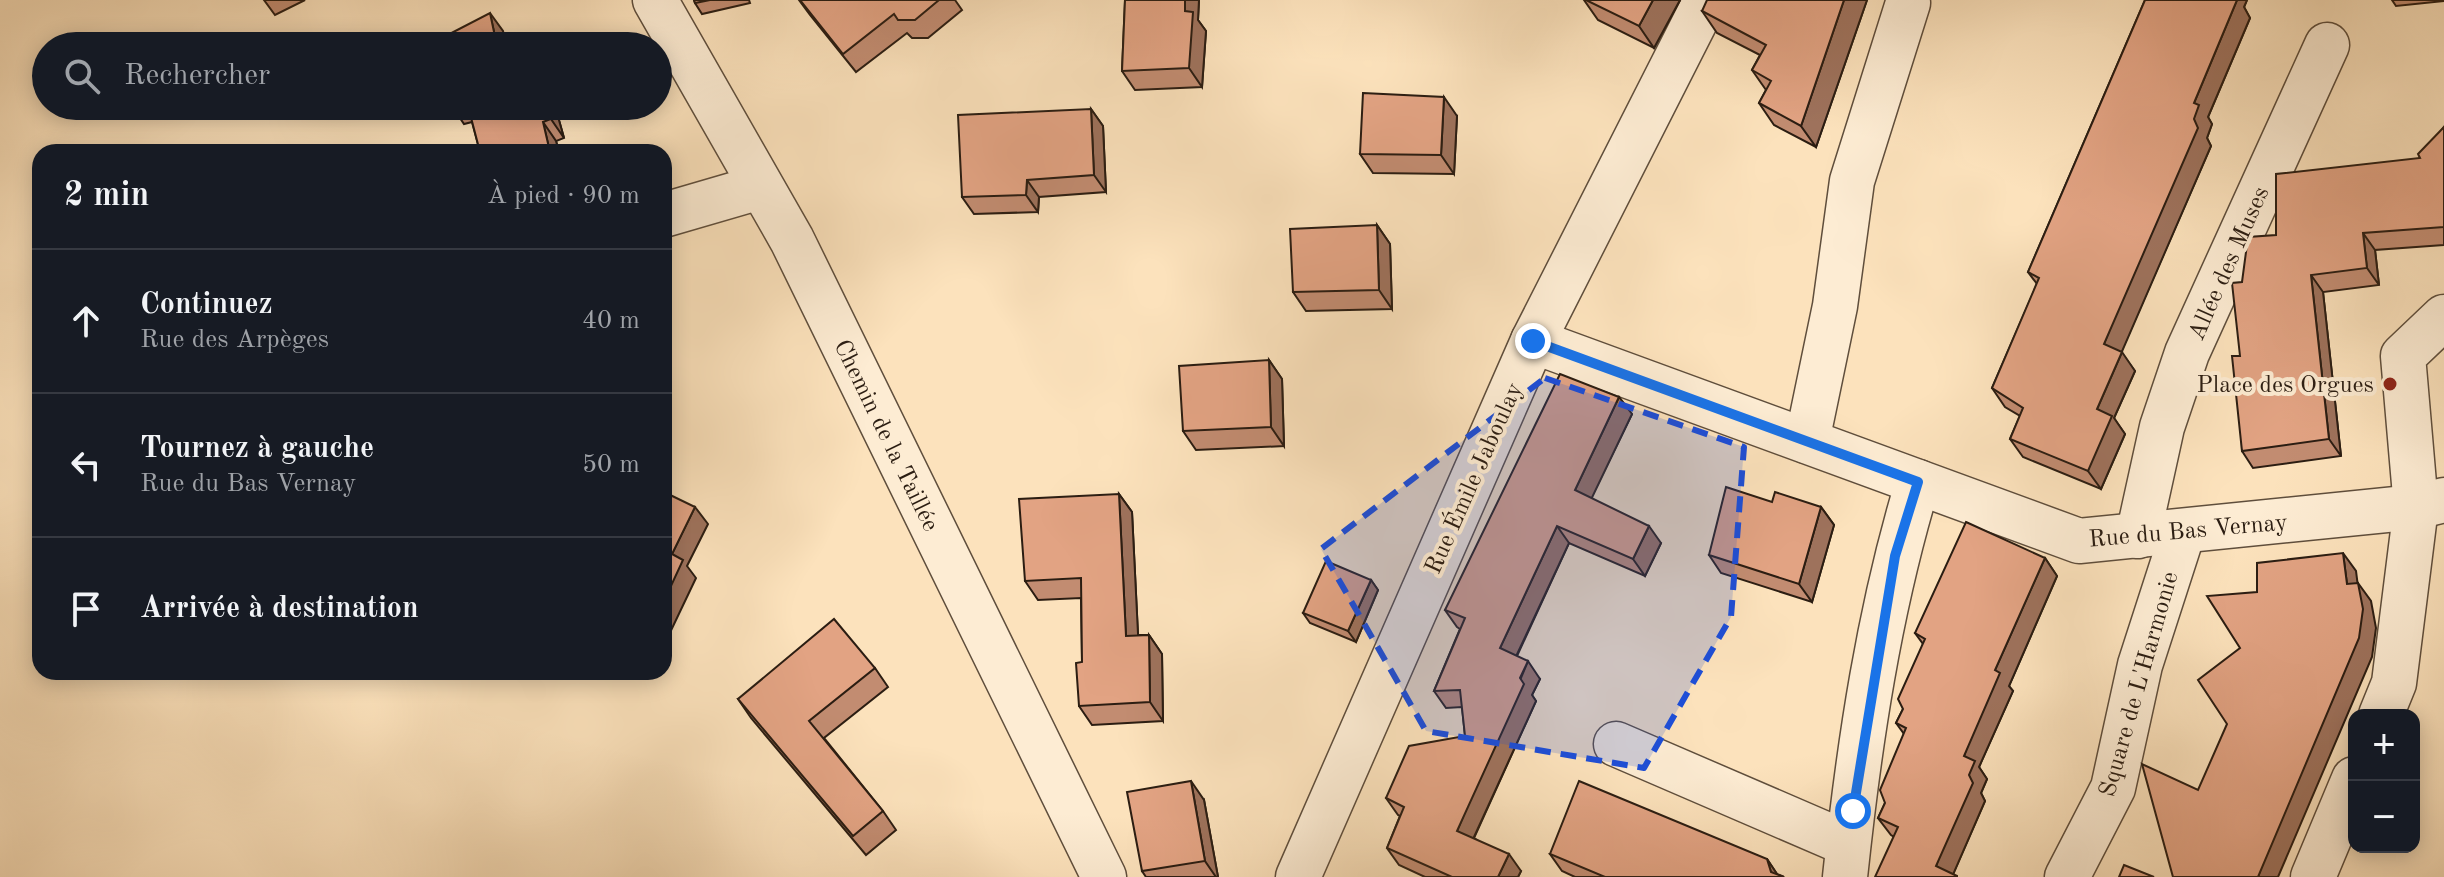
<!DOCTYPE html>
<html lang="fr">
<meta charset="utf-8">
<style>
:root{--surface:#171b24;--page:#20242c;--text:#f1f3f6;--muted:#9ea1a6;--line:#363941}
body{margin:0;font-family:"Old Standard TT",serif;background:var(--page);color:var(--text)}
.controls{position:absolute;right:24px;bottom:24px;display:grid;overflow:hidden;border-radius:16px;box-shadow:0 4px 20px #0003}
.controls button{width:72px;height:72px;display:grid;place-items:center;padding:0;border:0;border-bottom:2px solid var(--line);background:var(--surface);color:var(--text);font:40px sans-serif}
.stop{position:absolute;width:24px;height:24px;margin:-18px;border:6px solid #1a73e8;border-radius:50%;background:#fff}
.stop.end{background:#1a73e8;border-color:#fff;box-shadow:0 2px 8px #0008}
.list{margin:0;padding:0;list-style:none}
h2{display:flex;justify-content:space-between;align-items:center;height:104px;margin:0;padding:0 32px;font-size:34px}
h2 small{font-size:26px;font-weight:400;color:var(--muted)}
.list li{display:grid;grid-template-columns:52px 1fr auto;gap:24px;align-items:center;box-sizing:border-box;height:144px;padding:0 32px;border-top:2px solid var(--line)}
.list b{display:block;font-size:30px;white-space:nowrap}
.list p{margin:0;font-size:26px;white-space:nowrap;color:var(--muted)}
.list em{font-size:26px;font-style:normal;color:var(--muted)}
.icon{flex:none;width:44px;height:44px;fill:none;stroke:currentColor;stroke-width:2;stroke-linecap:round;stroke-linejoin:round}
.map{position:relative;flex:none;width:2444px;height:877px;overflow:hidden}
.search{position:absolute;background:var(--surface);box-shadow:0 4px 20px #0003;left:32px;top:32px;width:640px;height:88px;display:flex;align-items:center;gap:20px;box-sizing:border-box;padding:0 28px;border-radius:44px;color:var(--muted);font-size:30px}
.panel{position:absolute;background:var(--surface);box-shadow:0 4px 20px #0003;left:32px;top:144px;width:640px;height:536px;border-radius:24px}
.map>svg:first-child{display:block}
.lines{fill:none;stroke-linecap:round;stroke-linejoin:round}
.minor-casing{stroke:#5f4e3c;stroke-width:47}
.minor{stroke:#fdecd3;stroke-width:44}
.wall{fill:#c28c71;stroke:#2b1d12;stroke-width:2}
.shaded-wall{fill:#9e725c;stroke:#2b1d12;stroke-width:2}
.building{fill:#e2a383;stroke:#2b1d12;stroke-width:2}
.route{stroke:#1a73e8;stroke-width:10}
.marked{fill:#1d4ed8;fill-opacity:0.2;stroke:#1d4ed8;stroke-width:6;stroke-dasharray:16 10;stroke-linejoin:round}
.poi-dot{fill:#8f2418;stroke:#fdecd3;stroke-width:3}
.labels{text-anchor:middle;stroke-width:8;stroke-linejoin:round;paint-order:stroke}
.street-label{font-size:24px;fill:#2b1d12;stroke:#fdecd3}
.poi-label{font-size:24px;fill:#2b1d12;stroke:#fdecd3;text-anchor:end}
</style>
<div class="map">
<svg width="2444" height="877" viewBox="0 0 2444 877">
<rect width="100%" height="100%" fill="#fce2bc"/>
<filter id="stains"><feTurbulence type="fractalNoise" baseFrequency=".0025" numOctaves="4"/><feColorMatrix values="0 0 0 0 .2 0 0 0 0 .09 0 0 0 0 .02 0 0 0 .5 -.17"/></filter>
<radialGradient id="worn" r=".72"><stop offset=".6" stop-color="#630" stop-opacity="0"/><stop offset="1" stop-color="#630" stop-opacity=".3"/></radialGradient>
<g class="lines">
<defs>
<g id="minor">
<path d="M655,0L792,240L1104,877"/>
<path d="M664,215L760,187"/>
<path d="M1533,341L2079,541L2416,507L2444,500"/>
<path d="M1807,441L1835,306L1852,181L1908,3"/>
<path d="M2138,536L2162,427L2187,353L2327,45"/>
<path d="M2381,715L2394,683L2416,507L2403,356L2444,317"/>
<path d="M1616,744L1848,844"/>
<path d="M1298,877L1533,341L1706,0"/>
<path d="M1845,877C1859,744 1879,610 1918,482"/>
<path d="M2067,877L2113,788L2140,665L2183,532"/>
<path d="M2313,877L2354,779"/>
</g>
</defs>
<use href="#minor" class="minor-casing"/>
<use href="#minor" class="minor"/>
</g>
<g class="wall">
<path d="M264,0H305L275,15Z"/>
<path d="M694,0H749L750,3L702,14L695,3Z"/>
<path d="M799,0H955L962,10L928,38H912L907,33L856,72L810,15Z"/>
<path d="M1125,0H1199L1198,20L1206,31L1202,87L1135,90L1122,71Z"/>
<path d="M1584,0H1680L1654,48L1598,20Z"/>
<path d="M1867,0L1816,147L1774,125L1759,103L1766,90L1752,70L1760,55L1717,33L1702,11Z"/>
<path d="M2145,0H2247L2244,7L2250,18L2208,117L2212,124L2207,138L2211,146L2121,352L2135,371L2114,418L2125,434L2101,489L2023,457L2010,439L2020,416L2005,407L1992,388L2037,284L2028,272Z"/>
<path d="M2392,0H2444V1L2396,6Z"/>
<path d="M452,106H555L564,138L556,141L559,152H480L472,122L464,124Z"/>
<path d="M1091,109L1103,126L1106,192L1039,197L1038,212L974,214L962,197Z"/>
<path d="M1457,116L1454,174L1373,173L1360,154Z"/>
<path d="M2444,127V245L2375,250L2379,285L2323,292L2341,456L2253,468L2242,451L2240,356L2242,282L2276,235L2420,158Z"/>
<path d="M1377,225L1390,244L1392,309L1306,311L1293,292Z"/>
<path d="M1269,360L1282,379L1284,446L1196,450L1183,431Z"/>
<path d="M1619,397L1632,414L1591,498L1661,543L1645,576L1569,543L1517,656L1540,679L1532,695L1536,701L1474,838L1521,871L1518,877H1425L1399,865L1387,848L1400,816L1398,815L1386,798L1465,736L1462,707L1446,708L1434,691L1460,629L1457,627L1445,610Z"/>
<path d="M1119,494L1132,512L1138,635H1149L1162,654L1163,721L1092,725L1079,706L1082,662L1081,598L1038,600L1025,581Z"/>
<path d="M1821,507L1834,525L1812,602L1721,573L1709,555Z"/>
<path d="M2045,558L2057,576L2009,686L2013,691L1979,767L1987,779L1981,793L1985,801L1953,874L1891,835L1878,818L1885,803L1904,734L1896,723L1903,709L1923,644L1915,633Z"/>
<path d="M1371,580L1378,590L1356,642L1310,623L1303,613Z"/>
<path d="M875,668L888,687L824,738L883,811L896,830L866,855L751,718L738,699Z"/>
<path d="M1204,800L1218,877H1146L1142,871Z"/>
<path d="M1550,854L1767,859L1777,874L1784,877H1575L1562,871Z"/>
</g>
<g class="shaded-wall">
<path d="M1185,0H1199L1198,20L1206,31L1202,87L1189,68L1185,11Z"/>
<path d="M1653,0H1680L1654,48L1639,26Z"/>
<path d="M1844,0H1867L1816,147L1801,126Z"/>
<path d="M2237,0H2247L2244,7L2250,18L2208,117L2212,124L2207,138L2211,146L2117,363L2104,344L2194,119V103Z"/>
<path d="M490,13L503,31L506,46H497Z"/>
<path d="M1444,97L1457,116L1454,174L1441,155Z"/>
<path d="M547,106H555L564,138L551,119Z"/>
<path d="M1091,109L1103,126L1106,192L1094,175Z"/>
<path d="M543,122L556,141L559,152H550Z"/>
<path d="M1027,180L1039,197L1038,212L1026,195Z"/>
<path d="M1377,225L1390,244L1392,309L1379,290Z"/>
<path d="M2363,233L2375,250L2379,285L2367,268Z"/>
<path d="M2311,275L2323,292L2341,456L2329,439Z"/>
<path d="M2122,352L2135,371L2114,418L2125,434L2101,489L2088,471L2097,409Z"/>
<path d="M1269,360L1282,379L1284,446L1271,427Z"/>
<path d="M1619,397L1632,414L1587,508L1575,490Z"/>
<path d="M1119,494L1132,512L1139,654L1126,636Z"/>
<path d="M695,507L708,524L687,566L696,578L666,641L664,638V601L672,554Z"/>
<path d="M1821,507L1834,525L1812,602L1799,584Z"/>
<path d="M1557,526L1569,543L1512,665L1500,648Z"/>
<path d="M1649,526L1661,543L1645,576L1633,559Z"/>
<path d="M2343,553L2356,571L2360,603L2347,584Z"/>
<path d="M2045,558L2057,576L2009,686L2013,691L1979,767L1987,779L1981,793L1985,801L1952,877L1936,866L1969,775L1964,756L1995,670Z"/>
<path d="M1371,580L1378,590L1356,642L1348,631Z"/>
<path d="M2358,583L2371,601L2376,628L2372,657L2278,877H2258Z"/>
<path d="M1149,635L1162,654L1163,721L1150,702Z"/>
<path d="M1528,661L1540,679L1532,695L1536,701L1469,848L1457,831Z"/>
<path d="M1191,781L1204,800L1218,877H1216L1205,861Z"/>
<path d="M1509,854L1521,871L1518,877H1498Z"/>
<path d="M1767,859L1779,877L1771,872Z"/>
</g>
<g class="building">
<path d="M694,0H710L695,3Z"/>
<path d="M800,0H939L915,20H898L894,14L843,54Z"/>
<path d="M1125,0H1185V11L1193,12L1189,68L1122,71Z"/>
<path d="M1586,0H1653L1639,26Z"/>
<path d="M1707,0H1844L1801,126L1759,103L1771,81L1752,70L1766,45L1702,11Z"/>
<path d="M2145,0H2237L2194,103L2199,105L2194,119L2198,128L2104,344L2122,352L2097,409L2112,416L2088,471L2010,439L2023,408L1992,388L2039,278L2028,272Z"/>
<path d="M490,13L497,46H436L434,42Z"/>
<path d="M1363,93L1444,97L1441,155L1360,154Z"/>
<path d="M468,106H547L551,119L543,122L550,152H480Z"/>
<path d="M1091,109L1094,175L1027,180L1026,195L962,197L958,115Z"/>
<path d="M2444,127V227L2363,233L2367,268L2311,275L2329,439L2242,451L2232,356H2240L2232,283L2242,282L2248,237L2276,235V174L2420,158L2418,154Z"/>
<path d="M1377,225L1379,290L1293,292L1290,229Z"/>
<path d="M1269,360L1271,427L1183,431L1179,366Z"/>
<path d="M1560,374L1619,397L1575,490L1649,526L1633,559L1557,526L1500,648L1528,661L1520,678L1524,684L1457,831L1509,854L1498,877H1452L1387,848L1404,807L1386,798L1409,746L1465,736L1460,690L1434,691L1465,618L1445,610Z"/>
<path d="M1726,487L1772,502L1775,492L1821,507L1799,584L1709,555Z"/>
<path d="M664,492L695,507L672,554L683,560L664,601Z"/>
<path d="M1119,494L1126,636L1149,635L1150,702L1079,706L1076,663L1082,662L1081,578L1025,581L1019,499Z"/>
<path d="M1966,522L2045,558L1995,670L2000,673L1964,756L1975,761L1969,775L1973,783L1936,866L1957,876V877H1875L1898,827L1878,818L1885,803L1880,790L1906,728L1896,723L1903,709L1898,699L1925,639L1915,633Z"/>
<path d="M2343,553L2347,584L2358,583L2363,609L2359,638L2258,877H2173L2142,764L2198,790L2227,724L2198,680L2240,648L2207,596L2257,592V563Z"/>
<path d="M1326,561L1371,580L1348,631L1303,613Z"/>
<path d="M834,619L875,668L809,721L883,811L853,836L738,699Z"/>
<path d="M1191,781L1205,861L1142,871L1127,792Z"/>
<path d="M1579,781L1767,859L1771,872L1784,877H1605L1550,854Z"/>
<path d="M2124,865L2154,877H2119Z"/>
</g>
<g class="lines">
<path class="route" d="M1533,341L1918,482L1895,556L1853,811"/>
</g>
<path class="marked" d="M1545,378L1744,447L1731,617L1644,768L1426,731L1321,549Z"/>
<circle class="poi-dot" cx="2390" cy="384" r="8"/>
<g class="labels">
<g class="street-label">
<text transform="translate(2228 263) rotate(-66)" y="8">Allée des Muses</text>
<text transform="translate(887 435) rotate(64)" y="8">Chemin de la Taillée</text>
<text transform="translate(1473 478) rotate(-66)" y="8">Rue Émile Jaboulay</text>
<text transform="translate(2188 530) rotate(-5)" y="8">Rue du Bas Vernay</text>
<text transform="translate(2138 684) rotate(-74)" y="8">Square de L'Harmonie</text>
</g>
<g class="poi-label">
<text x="2374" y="392">Place des Orgues</text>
</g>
</g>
<rect width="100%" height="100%" filter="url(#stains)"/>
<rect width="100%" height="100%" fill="url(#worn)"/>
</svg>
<div class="controls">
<button>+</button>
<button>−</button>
</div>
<div class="stop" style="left:1853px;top:811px"></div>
<div class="stop end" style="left:1533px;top:341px"></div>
<div class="search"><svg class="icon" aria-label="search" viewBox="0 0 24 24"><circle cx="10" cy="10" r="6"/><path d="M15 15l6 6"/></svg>Rechercher</div>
<section class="panel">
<h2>2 min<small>À pied · 90 m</small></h2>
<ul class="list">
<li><svg class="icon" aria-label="ahead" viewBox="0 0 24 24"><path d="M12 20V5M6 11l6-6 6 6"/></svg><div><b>Continuez</b><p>Rue des Arpèges</p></div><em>40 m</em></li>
<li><svg class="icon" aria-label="left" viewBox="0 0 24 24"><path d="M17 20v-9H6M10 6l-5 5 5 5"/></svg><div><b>Tournez à gauche</b><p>Rue du Bas Vernay</p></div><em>50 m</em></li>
<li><svg class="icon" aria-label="arrive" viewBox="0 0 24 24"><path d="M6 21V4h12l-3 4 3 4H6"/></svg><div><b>Arrivée à destination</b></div></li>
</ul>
</section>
</div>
